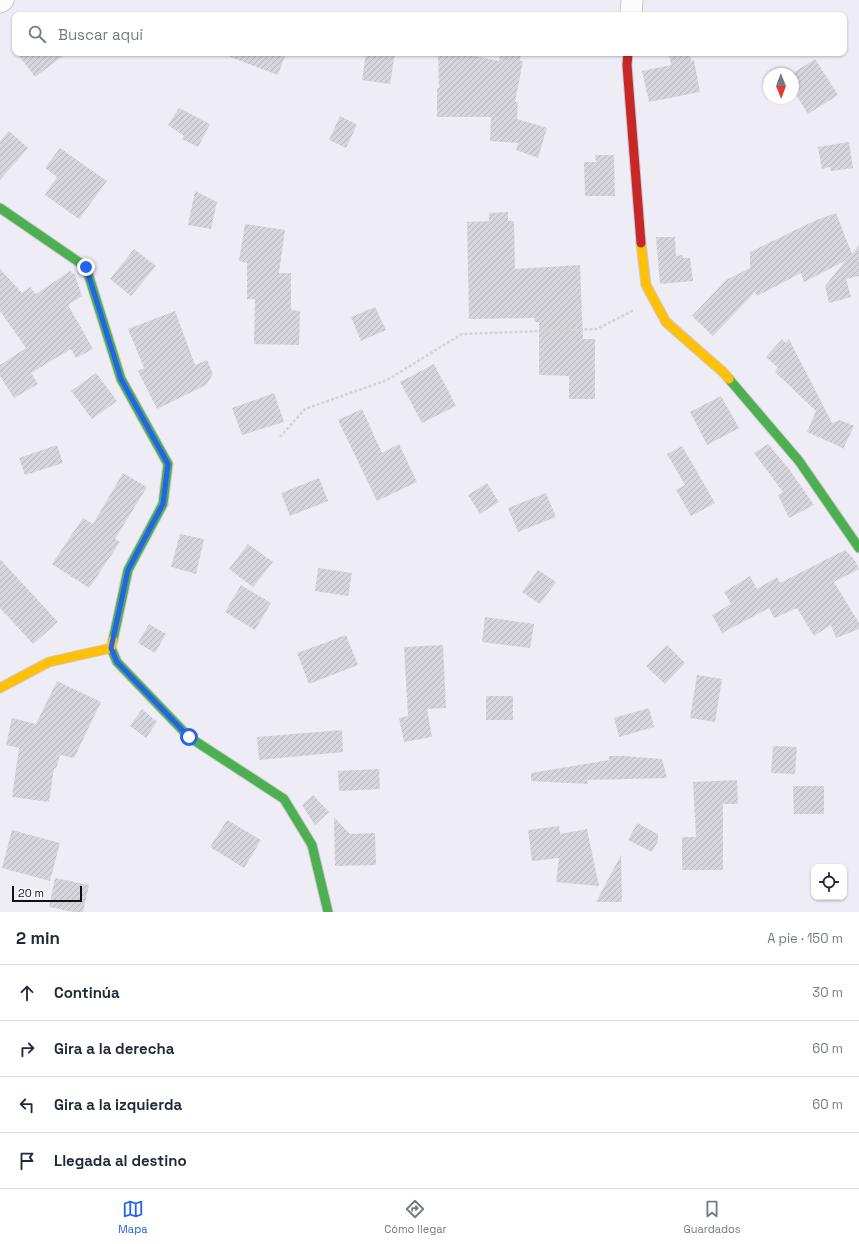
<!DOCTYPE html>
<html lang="es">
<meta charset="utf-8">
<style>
:root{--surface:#fff;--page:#f6f6f7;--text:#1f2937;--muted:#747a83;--line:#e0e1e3;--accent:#2563eb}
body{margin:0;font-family:"Space Grotesk",sans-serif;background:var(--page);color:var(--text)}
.controls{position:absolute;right:12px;bottom:12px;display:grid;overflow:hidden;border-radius:8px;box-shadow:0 1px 3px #0004}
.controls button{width:36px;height:36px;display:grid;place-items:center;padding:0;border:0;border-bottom:1px solid var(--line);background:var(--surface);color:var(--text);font:20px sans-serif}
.compass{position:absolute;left:763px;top:68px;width:36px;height:36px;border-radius:50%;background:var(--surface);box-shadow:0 1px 3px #0004;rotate:179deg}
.scale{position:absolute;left:12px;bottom:10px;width:70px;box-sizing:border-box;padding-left:4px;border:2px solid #111116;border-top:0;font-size:11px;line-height:14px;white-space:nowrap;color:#111116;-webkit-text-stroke:3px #f8f7fe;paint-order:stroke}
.stop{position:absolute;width:12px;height:12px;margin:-9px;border:3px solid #2563eb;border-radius:50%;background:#fff}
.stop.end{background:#2563eb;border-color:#fff;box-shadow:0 1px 4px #0008}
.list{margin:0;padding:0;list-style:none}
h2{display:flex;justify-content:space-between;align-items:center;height:52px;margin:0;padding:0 16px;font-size:17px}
h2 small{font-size:13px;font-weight:400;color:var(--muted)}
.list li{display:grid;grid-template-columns:26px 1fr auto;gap:12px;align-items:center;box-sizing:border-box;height:56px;padding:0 16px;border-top:1px solid var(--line)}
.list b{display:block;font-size:15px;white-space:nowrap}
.list em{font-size:13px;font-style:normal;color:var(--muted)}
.icon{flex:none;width:22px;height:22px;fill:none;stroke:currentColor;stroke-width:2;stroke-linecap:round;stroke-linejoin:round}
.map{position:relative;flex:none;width:859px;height:912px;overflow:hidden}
.search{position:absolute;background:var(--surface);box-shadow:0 1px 3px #0004;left:12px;right:12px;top:12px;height:44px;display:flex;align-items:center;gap:10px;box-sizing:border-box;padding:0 14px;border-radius:8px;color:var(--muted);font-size:15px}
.sheet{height:276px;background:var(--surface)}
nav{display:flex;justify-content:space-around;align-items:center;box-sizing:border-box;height:56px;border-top:1px solid var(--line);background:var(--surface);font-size:11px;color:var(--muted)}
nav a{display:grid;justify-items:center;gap:2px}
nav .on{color:var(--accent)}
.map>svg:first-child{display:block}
.building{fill:url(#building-hatch)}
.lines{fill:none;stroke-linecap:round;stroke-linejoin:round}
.street-casing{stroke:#cbc9d0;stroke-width:23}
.fast-casing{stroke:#cbc9d0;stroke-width:11}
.slow-casing{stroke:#cbc9d0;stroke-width:11}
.jam-casing{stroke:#cbc9d0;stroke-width:11}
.path{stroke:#d3d2d5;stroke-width:2.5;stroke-dasharray:3 2;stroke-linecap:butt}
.street{stroke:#fcfcfd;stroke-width:21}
.fast{stroke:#4caf50;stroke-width:9}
.slow{stroke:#ffc107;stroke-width:9}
.jam{stroke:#c62828;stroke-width:9}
.route{stroke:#2563eb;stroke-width:5}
</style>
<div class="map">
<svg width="859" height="912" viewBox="0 0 859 912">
<defs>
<pattern id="building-hatch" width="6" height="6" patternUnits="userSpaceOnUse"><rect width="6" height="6" fill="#d6d5db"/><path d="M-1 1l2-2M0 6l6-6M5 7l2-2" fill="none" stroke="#b7b6bb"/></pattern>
</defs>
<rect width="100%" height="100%" fill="#eeecf4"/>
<g class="building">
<path d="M17,53H67L35,77Z"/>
<path d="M225,53H286L278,75L225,55Z"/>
<path d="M366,53H395L390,84L362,80Z"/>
<path d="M438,53H460L499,61L501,53H521L520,61H523L515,102H518L517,119L547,128L538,158L516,150L518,143L490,141L491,117H437V88H439Z"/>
<path d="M669,53H690L691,61L694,60L700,92L649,102L642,71L671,65Z"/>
<path d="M815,59L838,95L808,114L793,90V73Z"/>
<path d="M179,108L210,124L198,147L182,139L184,136L168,125Z"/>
<path d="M340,116L357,125L346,148L329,140Z"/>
<path d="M9,131L28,148L0,180V141Z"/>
<path d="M849,142L853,168L831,171L830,167L822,169L818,147Z"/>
<path d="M60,148L107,181L79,219L45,195L57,177L45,168Z"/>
<path d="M595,155H614L615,196H585L584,162H596Z"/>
<path d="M195,191L217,202L211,229L188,225Z"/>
<path d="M508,212V221H514L515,269L580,265L583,339H595V399H569V376L539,375V322H535L534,318L469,319L467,222L489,221V213Z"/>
<path d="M836,213L852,254L859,245V276L846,279L851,297L829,303L825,286L845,261L804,282L801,273L757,296L755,292L713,336L692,316L726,280L750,268V252L814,221Z"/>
<path d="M245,224L285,230L279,273H291V310L300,311L299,345L254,344L255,299H247V263L239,261Z"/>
<path d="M656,237H675L676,256L683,255V258H690L693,281L660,284Z"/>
<path d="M134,249L156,266L131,296L110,279Z"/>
<path d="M0,269L22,293L30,287L36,294L70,271L75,275L82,296L68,305L93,349L76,358L71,349L31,373L38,384L14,398L0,376V365L26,348L0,311Z"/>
<path d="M375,307L386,330L361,341L351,317Z"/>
<path d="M175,311L195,365L207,360L213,374L206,385L157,409L138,371L144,368L128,329Z"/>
<path d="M782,339L786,343L789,339L832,423L840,420L854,426L844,447L845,449L807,432L816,411L775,372L778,368L766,357Z"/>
<path d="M434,364L456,406L422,423L400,382Z"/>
<path d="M96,373L117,401L92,419L71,391Z"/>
<path d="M274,393L284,422L242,435L232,408Z"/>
<path d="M721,396L739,428L707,445L690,412Z"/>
<path d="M362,409L382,453L399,444L417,482L377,501L338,420Z"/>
<path d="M768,444L789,469L814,505L789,518L778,495L783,492L754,453Z"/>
<path d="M57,445L63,463L25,475L19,458Z"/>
<path d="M682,446L715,503L691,516L676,490L685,485L667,454Z"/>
<path d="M123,473L147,487L115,539L120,542L89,588L52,564L83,518L93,524Z"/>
<path d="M319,478L328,501L290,516L281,493Z"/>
<path d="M487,483L499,502L480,514L468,495Z"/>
<path d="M546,493L556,517L518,532L508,508Z"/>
<path d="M180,534L204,539L196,574L171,567Z"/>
<path d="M248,544L273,562L253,587L229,569Z"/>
<path d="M845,550L854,559L859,569L834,582L859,623V629L836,638L831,625L814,636L797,608L774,618L769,608L722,633L712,615L731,604L724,592L750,576L757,589L777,577L780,583Z"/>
<path d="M0,559L58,622L33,644L0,608Z"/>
<path d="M318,568L352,573L348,596L315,591Z"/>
<path d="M538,570L556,582L540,604L522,592Z"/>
<path d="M241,585L271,603L255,630L225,612Z"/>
<path d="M485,617L534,624L530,648L482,642Z"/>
<path d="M149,624L166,634L155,653L138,643Z"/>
<path d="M346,635L358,665L309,684L297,653Z"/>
<path d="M443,645L446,708L427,709L432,737L404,742L399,718L408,716L404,647Z"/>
<path d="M667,645L685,663L665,684L646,666Z"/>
<path d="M697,675L722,679L715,722L690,718Z"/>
<path d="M57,681L101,702L74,758L60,755L56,769L54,768L49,802L12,797L19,748L6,745L12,718L36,724Z"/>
<rect x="486" y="696" width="27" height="24"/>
<path d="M649,708L654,727L619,737L614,718Z"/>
<path d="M142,709L157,722L146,738L130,726Z"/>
<path d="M342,730L343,752L259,760L257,737Z"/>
<path d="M773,746L797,747L795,774L771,773Z"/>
<path d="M609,756H623L662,759L667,778L587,780L588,784L531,781V773L609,760Z"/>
<path d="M379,769L380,789L339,791L338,771Z"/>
<path d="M737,780L738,804H723V870H682V837H696L693,782Z"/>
<path d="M793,786H824V814H794Z"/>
<path d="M313,795L329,812L315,825L302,805Z"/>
<path d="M334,817L350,834L375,833L376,865L335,866Z"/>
<path d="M227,820L261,840L244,868L210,847Z"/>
<path d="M637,823L658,834V841L652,852L628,840Z"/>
<path d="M559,826L560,834L587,829L599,886L556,882L559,858L532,861L528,830Z"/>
<path d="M12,830L60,843L50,881L2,868Z"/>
<path d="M621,855L622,902H596Z"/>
<path d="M55,878L89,885L83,912H74L49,907Z"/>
</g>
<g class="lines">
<defs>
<g id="street">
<path d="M0,2L3,0"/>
<path d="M631,15L632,0"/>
</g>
<g id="fast">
<path d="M0,208L86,267L121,379L168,464L163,504L128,570L113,640"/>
<path d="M729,379L799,461L859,548"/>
<path d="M111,648L117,662L189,737L284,799L312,845L328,912"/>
</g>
<g id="slow">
<path d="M641,243L646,285L666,322L724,373L729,379"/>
<path d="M0,688L49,662L111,648L113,640"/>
</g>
<path id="jam" d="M628,53L627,65L641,243"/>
</defs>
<use href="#street" class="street-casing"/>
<use href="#fast" class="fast-casing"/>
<use href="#slow" class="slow-casing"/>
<use href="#jam" class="jam-casing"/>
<path class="path" d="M280,437L305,409L387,380L462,334L597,329L634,310"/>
<use href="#street" class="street"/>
<use href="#fast" class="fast"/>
<use href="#slow" class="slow"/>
<use href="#jam" class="jam"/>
</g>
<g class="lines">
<path class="route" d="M86,267L121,379L168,464L163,504L128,570L111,648L117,662L189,737"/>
</g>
</svg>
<div class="controls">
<button><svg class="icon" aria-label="locate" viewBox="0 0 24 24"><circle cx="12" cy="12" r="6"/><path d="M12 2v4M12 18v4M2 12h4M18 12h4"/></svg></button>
</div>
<svg class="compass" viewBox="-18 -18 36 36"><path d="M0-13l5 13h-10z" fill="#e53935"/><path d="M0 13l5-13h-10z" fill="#747a83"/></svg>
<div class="scale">20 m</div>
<div class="stop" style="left:189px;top:737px"></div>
<div class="stop end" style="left:86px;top:267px"></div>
<div class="search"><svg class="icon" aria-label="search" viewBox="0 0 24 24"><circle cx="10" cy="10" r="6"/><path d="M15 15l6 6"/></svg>Buscar aquí</div>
</div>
<section class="sheet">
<h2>2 min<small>A pie · 150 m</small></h2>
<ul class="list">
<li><svg class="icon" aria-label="ahead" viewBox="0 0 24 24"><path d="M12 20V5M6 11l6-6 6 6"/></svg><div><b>Continúa</b></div><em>30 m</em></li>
<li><svg class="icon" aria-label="right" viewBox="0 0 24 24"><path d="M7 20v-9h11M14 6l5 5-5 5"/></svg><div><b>Gira a la derecha</b></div><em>60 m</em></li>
<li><svg class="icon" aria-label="left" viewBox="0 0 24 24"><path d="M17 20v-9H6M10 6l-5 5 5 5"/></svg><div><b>Gira a la izquierda</b></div><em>60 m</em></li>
<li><svg class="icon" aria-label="arrive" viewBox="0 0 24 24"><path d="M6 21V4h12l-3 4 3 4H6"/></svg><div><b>Llegada al destino</b></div></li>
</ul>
</section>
<nav>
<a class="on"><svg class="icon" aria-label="map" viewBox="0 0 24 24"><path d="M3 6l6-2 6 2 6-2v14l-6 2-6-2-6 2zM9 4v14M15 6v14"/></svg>Mapa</a>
<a><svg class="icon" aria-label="directions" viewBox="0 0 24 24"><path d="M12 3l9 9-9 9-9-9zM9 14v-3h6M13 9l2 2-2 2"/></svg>Cómo llegar</a>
<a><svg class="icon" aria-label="saved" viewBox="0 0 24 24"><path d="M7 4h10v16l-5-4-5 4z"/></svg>Guardados</a>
</nav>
